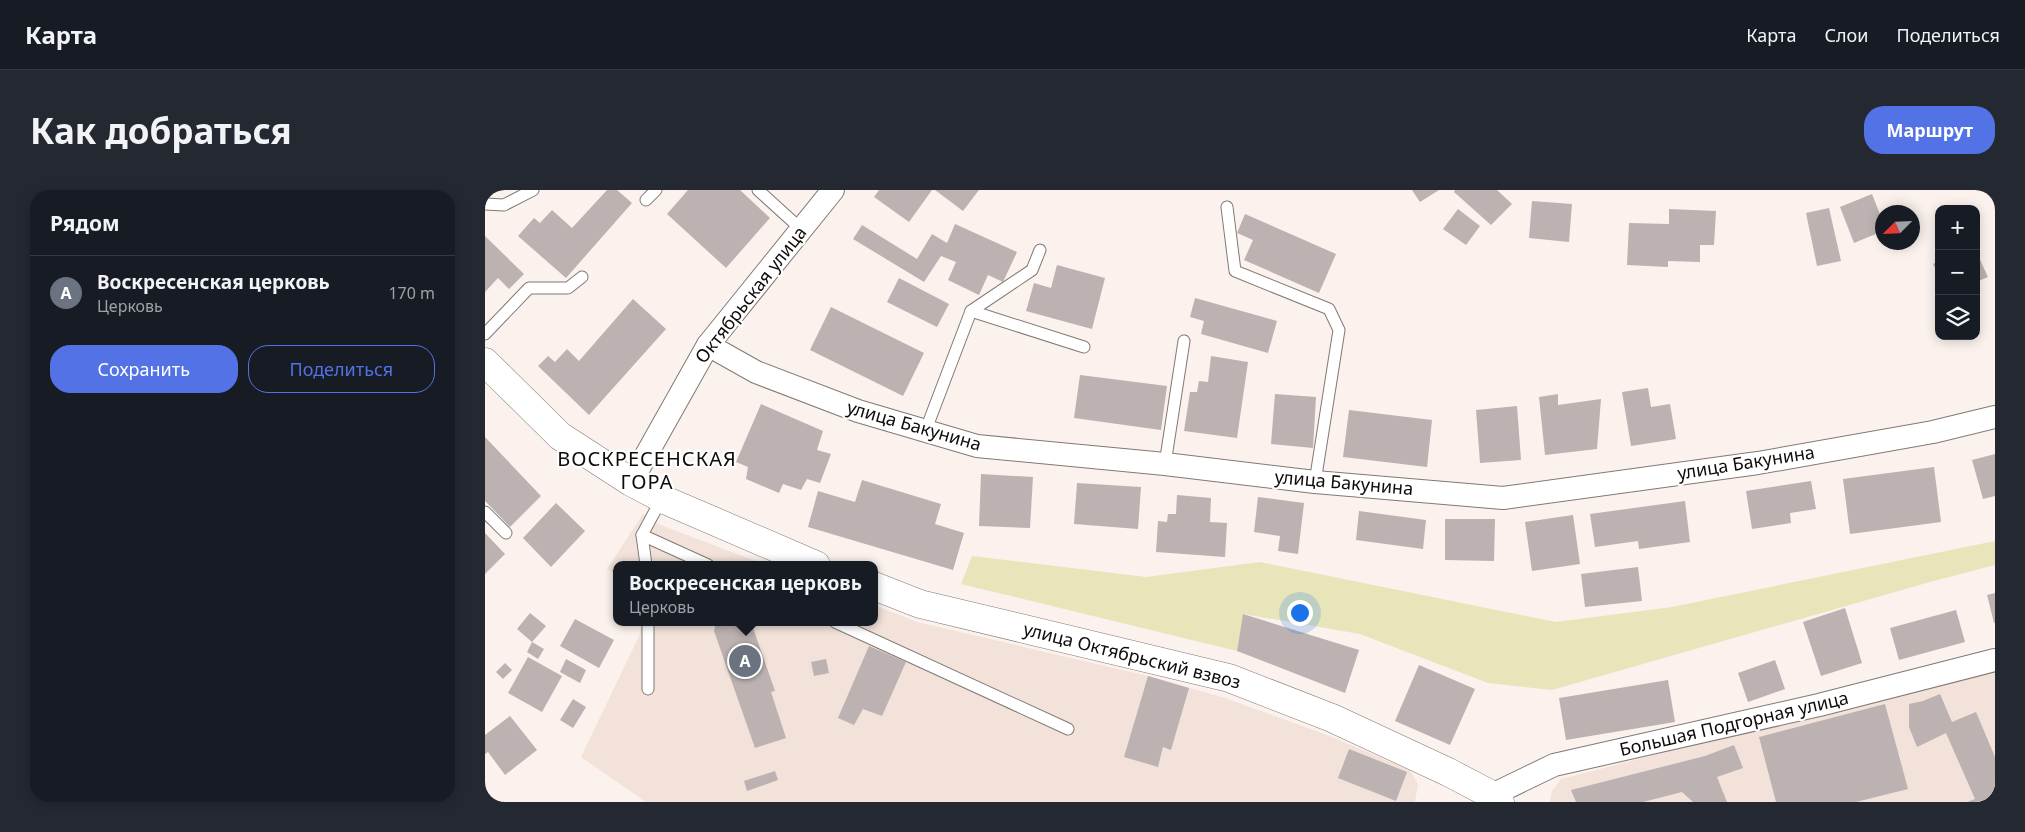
<!DOCTYPE html>
<html lang="ru">
<meta charset="utf-8">
<style>
:root{--surface:#171b24;--page:#242831;--text:#f1f3f6;--muted:#9ea1a6;--line:#363941;--accent:#5272e6}
body{margin:0;font-family:"Noto Sans",sans-serif;background:var(--page);color:var(--text)}
.controls{position:absolute;right:15px;top:15px;display:grid;overflow:hidden;border-radius:10px;box-shadow:0 2px 12px #0003}
.controls button{width:45px;height:45px;display:grid;place-items:center;padding:0;border:0;border-bottom:1px solid var(--line);background:var(--surface);color:var(--text);font:25px sans-serif}
.compass{position:absolute;left:1390px;top:15px;width:45px;height:45px;border-radius:50%;background:var(--surface);box-shadow:0 2px 12px #0003;rotate:246deg}
.you{position:absolute;left:814px;top:422px;width:18px;height:18px;margin:-12px;border:4px solid #fff;border-radius:50%;background:#1a73e8;box-shadow:0 0 0 8px #1a73e833}
.badge{display:grid;place-items:center;width:32px;height:32px;border-radius:50%;background:var(--accent);color:#fff;font-size:16px;font-weight:700}
.pin{position:absolute;translate:-50% -50%;border:2px solid #fff;box-shadow:0 1px 5px #0006}
.popup{position:absolute;left:128px;top:371px;width:265px;height:65px;box-sizing:border-box;display:grid;place-content:center;border-radius:10px;background:var(--surface);filter:drop-shadow(0 1px 4px #0005);font-size:16px;white-space:nowrap;color:var(--muted)}
.popup b{font-size:19px;color:var(--text)}
.popup::after{content:'';position:absolute;left:50%;top:100%;margin-left:-10px;border:10px solid transparent;border-top-color:var(--surface)}
.list{margin:0;padding:0;list-style:none}
h2{display:flex;justify-content:space-between;align-items:center;height:65px;margin:0;padding:0 20px;font-size:21px}
h2 small{font-size:16px;font-weight:400;color:var(--muted)}
.list li{display:grid;grid-template-columns:32px 1fr auto;gap:15px;align-items:center;box-sizing:border-box;height:75px;padding:0 20px;border-top:1px solid var(--line)}
.list b{display:block;font-size:19px;white-space:nowrap}
.list p{margin:0;font-size:16px;white-space:nowrap;color:var(--muted)}
.list em{font-size:16px;font-style:normal;color:var(--muted)}
.actions{display:flex;gap:10px;padding:15px 20px}
.actions a{flex:1;padding:11px 0;border:1px solid var(--accent);border-radius:20px;text-align:center;font-size:18px;color:var(--accent)}
.actions .main{background:var(--accent);color:#fff}
.icon{flex:none;width:28px;height:28px;fill:none;stroke:currentColor;stroke-width:2;stroke-linecap:round;stroke-linejoin:round}
.map{position:relative;flex:none;width:1510px;height:612px;overflow:hidden;border-radius:20px}
header{display:flex;align-items:center;gap:30px;box-sizing:border-box;height:70px;padding:0 25px;background:var(--surface);border-bottom:1px solid var(--line)}
header strong{font-size:24px}
nav{display:flex;gap:28px;margin-inline-start:auto;font-size:18px}
.intro{display:flex;align-items:center;justify-content:space-between;box-sizing:border-box;height:120px;padding:0 30px}
h1{margin:0;font-size:35px}
.button{padding:12px 22px;border-radius:20px;background:var(--accent);color:#fff;font-size:18px;font-weight:700}
main{display:flex;gap:30px;padding:0 30px}
aside{flex:1;background:var(--surface);border-radius:20px;box-shadow:0 2px 12px #0003}
.map>svg:first-child{display:block}
.built{fill:#f2e2da}
.green{fill:#e7e5b9}
.building{fill:#bcb2b1}
.lines{fill:none;stroke-linecap:round;stroke-linejoin:round}
.service-casing{stroke:#817975;stroke-width:13}
.minor-casing{stroke:#817975;stroke-width:24}
.tertiary-casing{stroke:#817975;stroke-width:29}
.service{stroke:#fff;stroke-width:11}
.minor{stroke:#fff;stroke-width:22}
.tertiary{stroke:#fff;stroke-width:28}
.labels{text-anchor:middle;stroke-width:4.5;stroke-linejoin:round;paint-order:stroke}
.street-label{font-size:18px;fill:#0e0b09;stroke:#fff}
.quarter-label{font-size:20px;letter-spacing:1px;fill:#0e0b09;stroke:#fff}
</style>
<header>
<strong>Карта</strong>
<nav><a>Карта</a><a>Слои</a><a>Поделиться</a></nav>
</header>
<div class="intro"><h1>Как добраться</h1><a class="button">Маршрут</a></div>
<main>
<aside>
<h2>Рядом<small></small></h2>
<ul class="list">
<li><span class="badge" style="background:#6b7280">A</span><div><b>Воскресенская церковь</b><p>Церковь</p></div><em>170 m</em></li>
</ul>
<div class="actions"><a class="main">Сохранить</a><a>Поделиться</a></div>
</aside>
<div class="map">
<svg width="1510" height="612" viewBox="0 0 1510 612">
<rect width="100%" height="100%" fill="#fbf2ed"/>
<g class="built">
<path d="M158,324L173,334L281,375H131V385L122,379Z"/>
<path d="M389,415L432,432L663,486L740,508L842,545L925,580L933,594L930,612H161L96,567L155,444L157,432H389Z"/>
<path d="M1510,483V612H1065L1067,601L1076,589L1334,523Z"/>
</g>
<path class="green" d="M1510,351V375L1445,392L1067,500L1003,493L875,444L758,424L752,461L476,394L487,366L661,387L775,372L1071,432L1187,417Z"/>
<g class="building">
<path d="M122,0H132L147,13L81,88L33,46L49,28L55,33L67,20L87,38Z"/>
<path d="M203,0H255L285,28L241,78L182,24Z"/>
<path d="M394,0H447L424,32L389,7Z"/>
<path d="M450,0H494L478,21Z"/>
<path d="M927,0H954L935,12Z"/>
<path d="M970,0H1012L1027,14L1006,35L969,2Z"/>
<path d="M1387,4L1398,32V41L1369,53L1355,17Z"/>
<path d="M1047,11L1087,14L1084,52L1044,48Z"/>
<path d="M1344,18L1356,71L1332,76L1321,23Z"/>
<path d="M973,19L995,36L981,55L958,39Z"/>
<path d="M1184,19L1231,21L1229,55H1215V72L1183,71V77L1142,75L1144,33L1184,34Z"/>
<path d="M760,24L851,64L834,103L759,70L768,50L752,43Z"/>
<path d="M470,34L532,62L518,92L503,85L494,105L463,90L471,72L456,66L439,92L368,49L377,35L432,69L447,44L462,53Z"/>
<path d="M0,46L39,84L24,99L13,88L0,102Z"/>
<path d="M1491,61L1503,87L1491,92Z"/>
<path d="M1454,71V85L1448,74Z"/>
<path d="M572,75L620,88L607,139L541,121L549,93L566,98Z"/>
<path d="M414,88L464,114L452,137L402,112Z"/>
<path d="M710,108L792,131L783,163L716,144L719,131L705,127Z"/>
<path d="M148,109L181,139L104,225L53,176L63,166L70,172L82,159L94,171Z"/>
<path d="M346,117L439,163L418,206L325,160Z"/>
<path d="M726,166L763,172L752,248L699,241L705,202H712L714,191L723,192Z"/>
<path d="M595,185L682,196L676,240L589,228Z"/>
<path d="M1163,198L1166,217L1185,214L1191,249L1146,256L1137,202Z"/>
<path d="M790,204L831,207L828,258L786,254Z"/>
<path d="M1073,204V215L1116,209L1112,259L1060,265L1054,207Z"/>
<path d="M276,214L338,241L332,260L346,264L335,293L322,289L316,300L298,294L294,303L261,289L263,277L251,272Z"/>
<path d="M1032,216L1036,270L995,273L991,220Z"/>
<path d="M864,220L947,230L942,277L858,267Z"/>
<path d="M0,247L56,306L25,337L0,311Z"/>
<path d="M1510,264V306L1498,309L1487,270Z"/>
<path d="M1449,277L1456,332L1365,344L1358,289Z"/>
<path d="M496,284L548,287L545,338L494,336Z"/>
<path d="M377,290L456,314L450,334L479,343L468,380L323,337L333,301L370,312Z"/>
<path d="M1326,291L1331,319L1305,323L1306,333L1267,339L1261,301Z"/>
<path d="M592,293L656,297L653,339L589,334Z"/>
<path d="M692,305L726,308L725,332L742,333L740,367L671,362L673,331L682,332L683,324H691Z"/>
<path d="M773,307L819,313L813,364L793,361L795,346L769,342Z"/>
<path d="M1200,311L1205,352L1154,359L1153,351L1110,357L1105,324Z"/>
<path d="M71,313L100,341L66,377L38,348Z"/>
<path d="M874,321L941,330L938,359L871,350Z"/>
<path d="M1088,325L1095,374L1047,381L1040,332Z"/>
<path d="M960,329H1010L1009,371L960,370Z"/>
<path d="M0,343L20,364L0,384Z"/>
<path d="M1153,377L1157,411L1100,417L1096,384Z"/>
<path d="M1510,403V433H1509L1502,405Z"/>
<path d="M1360,418L1377,473L1336,486L1318,432Z"/>
<path d="M1471,420L1480,452L1414,470L1405,438Z"/>
<path d="M45,423L61,436L47,452L59,459L53,469L42,462L47,452L32,439Z"/>
<path d="M758,424L874,460L860,503L752,461Z"/>
<path d="M90,429L129,450L114,478L75,456Z"/>
<path d="M231,432H266L290,501L286,502L301,548L270,558L229,441Z"/>
<path d="M384,456L421,472L397,526L378,519L369,535L353,528Z"/>
<path d="M43,467L77,486L57,522L23,503Z"/>
<path d="M81,469L101,480L95,493L75,482Z"/>
<path d="M341,469L344,483L329,486L326,472Z"/>
<path d="M1290,470L1300,499L1263,512L1253,483Z"/>
<path d="M20,473L27,480L18,489L11,482Z"/>
<path d="M934,475L990,499L965,555L910,531Z"/>
<path d="M663,486L704,498L686,560L678,557L673,577L639,567Z"/>
<path d="M1183,490L1190,532L1081,550L1074,508Z"/>
<path d="M1455,504L1467,532L1491,522L1510,567V612H1482L1490,609L1461,543L1432,557L1424,537V514L1438,511Z"/>
<path d="M88,509L101,517L88,538L75,530Z"/>
<path d="M1400,514L1423,599L1371,612H1291L1274,547Z"/>
<path d="M25,526L52,560L20,585L3,562L0,564V545Z"/>
<path d="M1249,555L1258,578L1232,587L1242,612H1208L1197,602L1158,612H1091L1086,600L1220,566Z"/>
<path d="M864,559L922,582L911,611L853,588Z"/>
<path d="M290,581L293,590L262,601L259,591Z"/>
</g>
<g class="lines">
<defs>
<g id="service">
<path d="M273,0L316,39"/>
<path d="M161,10L171,0"/>
<path d="M0,14L19,15L48,0"/>
<path d="M742,17L750,81L844,119L854,140L830,292"/>
<path d="M486,121L599,157"/>
<path d="M0,144L44,98H83L97,87"/>
<path d="M440,242L486,121L547,80L555,60"/>
<path d="M680,274L699,151"/>
<path d="M0,322L21,343"/>
<path d="M157,345L223,375"/>
<path d="M161,375L157,345L177,308"/>
<path d="M163,432V499"/>
<path d="M350,432L583,539"/>
</g>
<g id="minor">
<path d="M223,155L271,182L373,221L492,256L680,274L830,292L1018,308L1273,273L1448,242L1510,227"/>
<path d="M146,292L223,155L348,0"/>
<path d="M1007,605L1069,575L1334,515L1510,470"/>
</g>
<g id="tertiary">
<path d="M0,172L75,246L146,292L182,311L331,375"/>
<path d="M389,396L435,414L744,488L847,528L963,582L1007,605L1015,612"/>
</g>
</defs>
<use href="#service" class="service-casing"/>
<use href="#minor" class="minor-casing"/>
<use href="#tertiary" class="tertiary-casing"/>
<use href="#service" class="service"/>
<use href="#minor" class="minor"/>
<use href="#tertiary" class="tertiary"/>
</g>
<g class="labels">
<g class="street-label">
<text transform="translate(266 105) rotate(-52)" y="6">Октябрьская улица</text>
<text transform="translate(429 236) rotate(16)" y="6">улица Бакунина</text>
<text transform="translate(1261 273) rotate(-9)" y="6">улица Бакунина</text>
<text transform="translate(859 293) rotate(5)" y="6">улица Бакунина</text>
<text transform="translate(647 466) rotate(14)" y="6">улица Октябрьский взвоз</text>
<text transform="translate(1249 534) rotate(-13)" y="6">Большая Подгорная улица</text>
</g>
<g class="quarter-label">
<text x="162" y="276">ВОСКРЕСЕНСКАЯ<tspan x="162" dy="23">ГОРА</tspan></text>
</g>
</g>
</svg>
<div class="controls">
<button>+</button>
<button>−</button>
<button><svg class="icon" aria-label="layers" viewBox="0 0 24 24"><path d="M12 4l9 5-9 5-9-5zM3 14l9 5 9-5"/></svg></button>
</div>
<svg class="compass" viewBox="-18 -18 36 36"><path d="M0-13l5 13h-10z" fill="#e53935"/><path d="M0 13l5-13h-10z" fill="#9ea1a6"/></svg>
<div class="you"></div>
<div class="pin badge" style="left:260px;top:471px;background:#6b7280">A</div>
<div class="popup"><b>Воскресенская церковь</b>Церковь</div>
</div>
</main>
